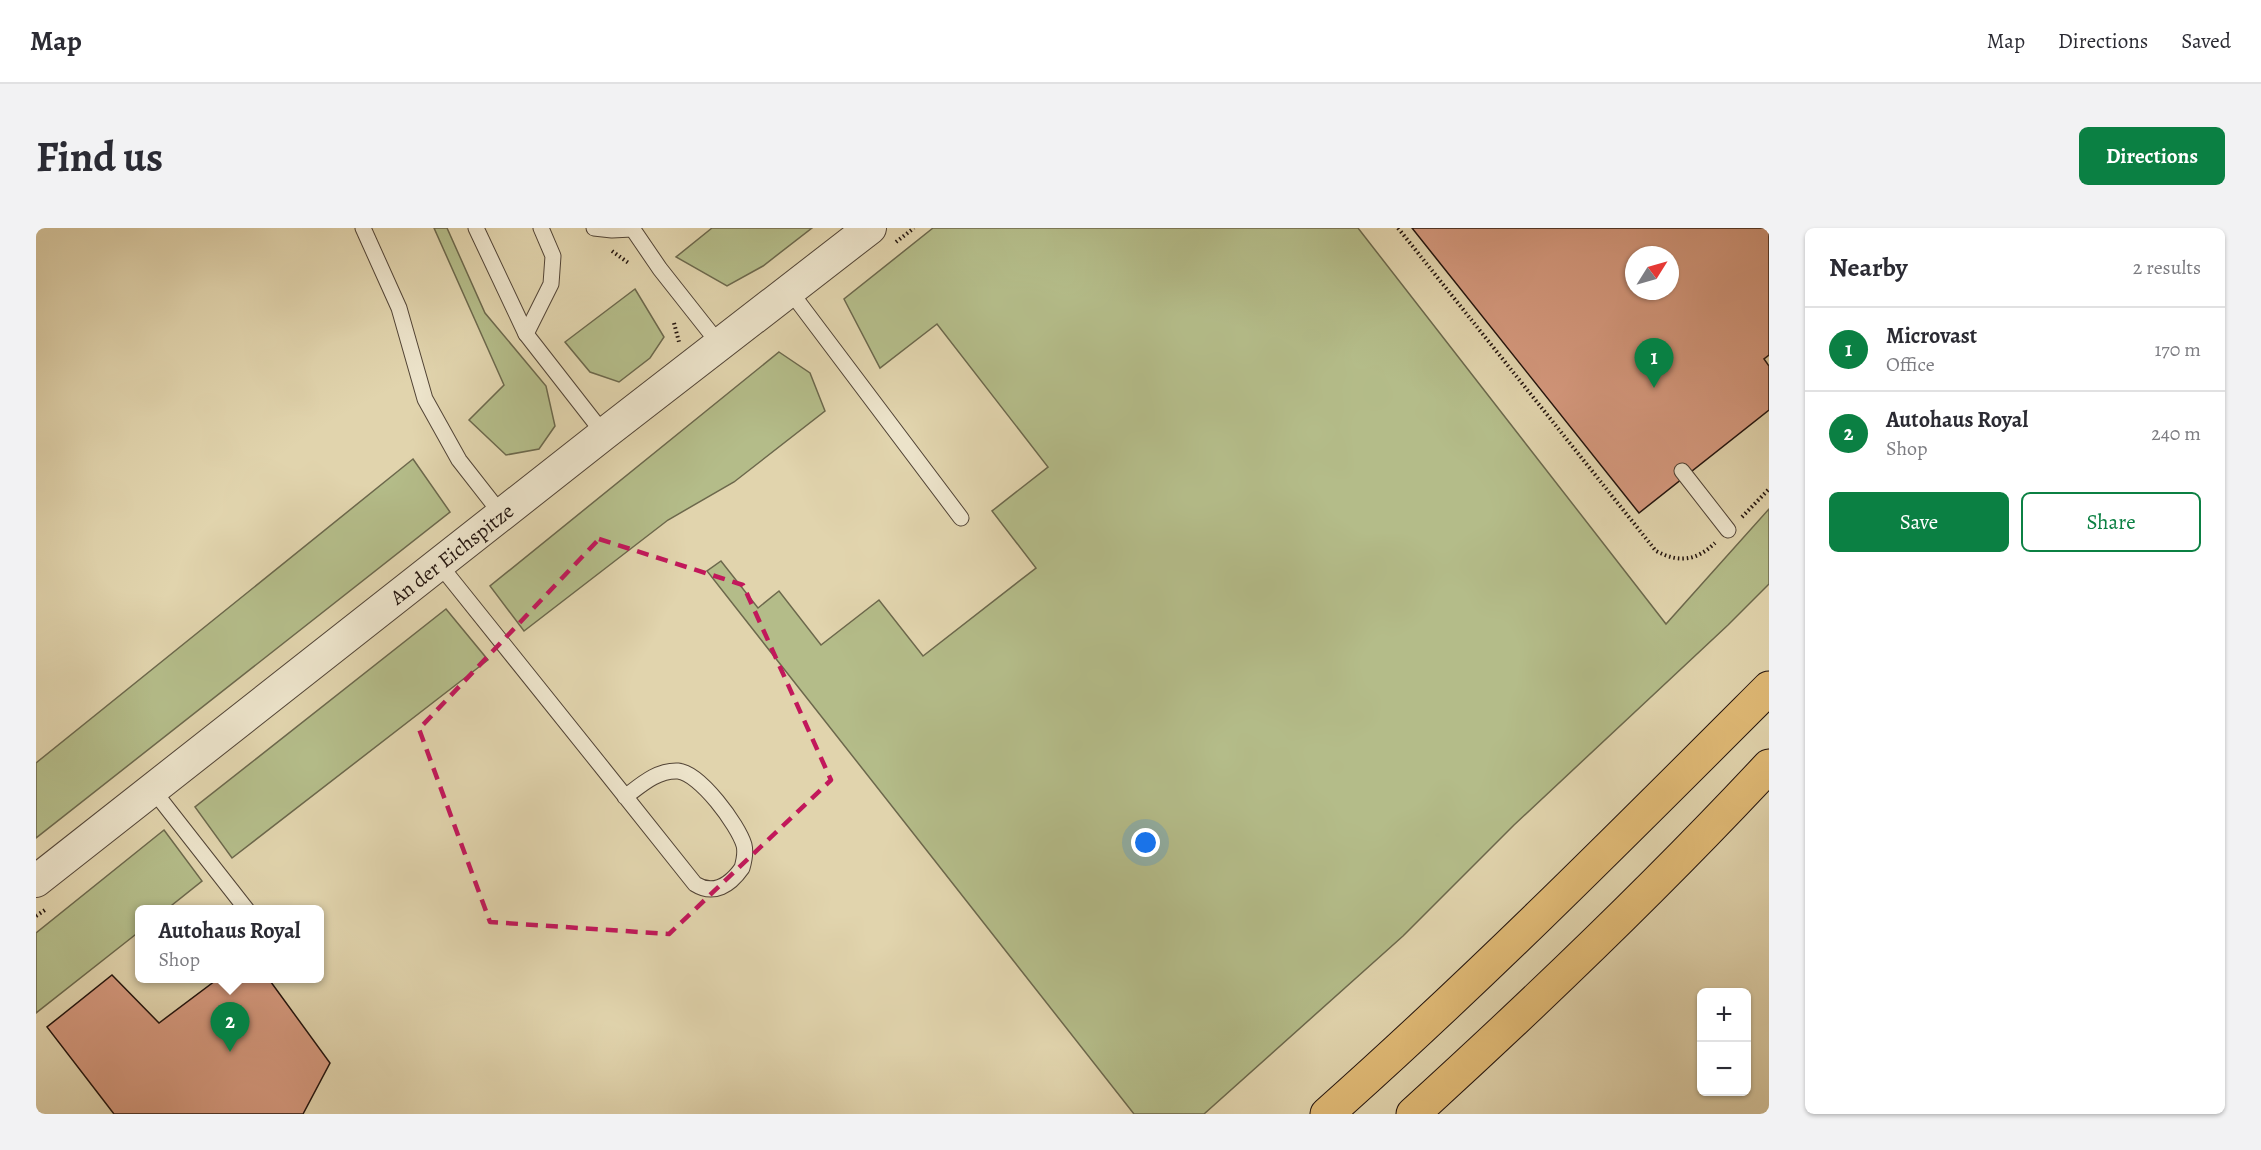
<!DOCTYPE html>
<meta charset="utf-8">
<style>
:root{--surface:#fff;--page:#f2f2f3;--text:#2b2b33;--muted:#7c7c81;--line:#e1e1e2;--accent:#0b8043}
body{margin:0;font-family:Alegreya,serif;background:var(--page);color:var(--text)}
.controls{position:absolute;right:18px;bottom:18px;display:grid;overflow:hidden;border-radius:9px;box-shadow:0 2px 4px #0004}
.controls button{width:54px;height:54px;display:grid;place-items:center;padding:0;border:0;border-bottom:2px solid var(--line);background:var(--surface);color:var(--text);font:30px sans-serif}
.compass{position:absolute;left:1589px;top:18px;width:54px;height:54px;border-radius:50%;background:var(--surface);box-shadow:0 2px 4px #0004;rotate:53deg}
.you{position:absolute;left:1110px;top:615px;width:21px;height:21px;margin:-15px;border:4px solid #fff;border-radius:50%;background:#1a73e8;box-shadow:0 0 0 9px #1a73e833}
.badge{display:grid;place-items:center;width:39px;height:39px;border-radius:50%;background:var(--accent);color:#fff;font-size:20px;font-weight:700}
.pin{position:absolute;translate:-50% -50px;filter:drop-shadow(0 2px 3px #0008)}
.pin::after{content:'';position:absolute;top:32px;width:21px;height:18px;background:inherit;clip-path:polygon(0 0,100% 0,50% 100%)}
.popup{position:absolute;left:99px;top:677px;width:189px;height:78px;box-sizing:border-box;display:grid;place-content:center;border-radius:9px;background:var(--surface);filter:drop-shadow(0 2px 4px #0005);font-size:20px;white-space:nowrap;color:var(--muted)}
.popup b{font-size:22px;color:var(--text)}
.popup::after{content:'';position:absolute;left:50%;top:100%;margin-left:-12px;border:12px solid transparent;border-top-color:var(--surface)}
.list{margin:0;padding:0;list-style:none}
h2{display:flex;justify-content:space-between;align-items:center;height:78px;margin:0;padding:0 24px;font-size:26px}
h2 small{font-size:20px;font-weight:400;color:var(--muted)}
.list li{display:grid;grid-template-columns:39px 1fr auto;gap:18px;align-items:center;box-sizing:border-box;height:84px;padding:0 24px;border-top:2px solid var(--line)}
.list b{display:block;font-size:22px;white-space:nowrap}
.list p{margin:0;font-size:20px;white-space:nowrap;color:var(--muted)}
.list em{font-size:20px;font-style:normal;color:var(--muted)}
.actions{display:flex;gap:12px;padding:18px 24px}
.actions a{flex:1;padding:14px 0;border:2px solid var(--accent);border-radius:9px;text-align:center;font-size:21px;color:var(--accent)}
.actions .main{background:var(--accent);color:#fff}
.map{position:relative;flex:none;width:1733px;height:886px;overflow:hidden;border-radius:9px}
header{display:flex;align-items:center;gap:36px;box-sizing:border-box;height:84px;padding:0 30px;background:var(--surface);border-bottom:2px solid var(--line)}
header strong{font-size:28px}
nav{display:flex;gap:33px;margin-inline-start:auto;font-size:21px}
.intro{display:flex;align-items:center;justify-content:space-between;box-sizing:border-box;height:144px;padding:0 36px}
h1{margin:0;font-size:42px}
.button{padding:15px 27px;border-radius:9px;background:var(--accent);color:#fff;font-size:21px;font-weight:700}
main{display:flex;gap:36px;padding:0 36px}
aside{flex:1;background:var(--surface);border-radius:9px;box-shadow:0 2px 4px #0004}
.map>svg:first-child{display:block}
.green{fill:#b4bc89;stroke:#6c684c;stroke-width:1.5}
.building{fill:#d4987d;stroke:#23140e;stroke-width:1.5;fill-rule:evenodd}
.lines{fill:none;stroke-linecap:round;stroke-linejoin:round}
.service-casing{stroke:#524436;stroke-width:17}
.minor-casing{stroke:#524436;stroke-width:34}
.trunk-casing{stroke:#23140e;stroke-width:35}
.path{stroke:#23140e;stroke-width:4;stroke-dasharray:1.5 3;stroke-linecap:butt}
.service{stroke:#ece3ca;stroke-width:15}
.minor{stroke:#ece3ca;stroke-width:32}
.trunk{stroke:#e0ba76;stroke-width:33}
.marked{fill:none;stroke:#c2185b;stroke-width:4.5;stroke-dasharray:12 8;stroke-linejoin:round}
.labels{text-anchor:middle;stroke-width:4.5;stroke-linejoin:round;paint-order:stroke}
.street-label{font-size:21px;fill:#23140e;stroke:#ece3ca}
</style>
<header>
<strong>Map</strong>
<nav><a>Map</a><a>Directions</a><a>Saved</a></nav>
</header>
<div class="intro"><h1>Find us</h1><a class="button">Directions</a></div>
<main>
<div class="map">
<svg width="1733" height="886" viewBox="0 0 1733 886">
<rect width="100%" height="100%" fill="#e1d4ad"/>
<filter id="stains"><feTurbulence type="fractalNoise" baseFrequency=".00333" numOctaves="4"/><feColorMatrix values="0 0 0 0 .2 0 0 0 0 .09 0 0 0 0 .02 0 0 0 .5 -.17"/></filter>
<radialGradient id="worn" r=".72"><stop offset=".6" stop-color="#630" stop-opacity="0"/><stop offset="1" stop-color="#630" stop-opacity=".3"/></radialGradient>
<g class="green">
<path d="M398,0H411L449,85L510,158L519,198L503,221L470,227L433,192L468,157Z"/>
<path d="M676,0H776L727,38L691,58L640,29Z"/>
<path d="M897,0H1322L1630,396L1733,281V356L1692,397L1478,597L1367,708L1168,886H1098L671,343L685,333L722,380L743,363L785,417L843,372L887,428L1000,340L956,283L1012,239L901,96L844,140L808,71Z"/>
<path d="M599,61L628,109L614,130L583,154L554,144L529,114Z"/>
<path d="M743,124L774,145L789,183L698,254L632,292L488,403L454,358Z"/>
<path d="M377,231L414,284L0,610V535Z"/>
<path d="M410,381L452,432L196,630L159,579Z"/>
<path d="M128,602L166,653L131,681L104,682V703L0,785V705Z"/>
</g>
<g class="building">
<path d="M1376,0H1733V127L1728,131L1733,138V182L1603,285ZM1598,27H1634V63H1598Z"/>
<path d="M76,747L123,795L183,750H232L294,835L267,886H78L11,799Z"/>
</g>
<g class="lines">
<defs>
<g id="service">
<path d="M327,0L363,80L389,171L423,232L466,287"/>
<path d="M440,0L490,106L568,206"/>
<path d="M558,0L576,2L596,1"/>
<path d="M596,0L624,41L684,117"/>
<path d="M754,63L925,290"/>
<path d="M490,106L515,56L517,28L505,0"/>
<path d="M1646,243L1692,302"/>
<path d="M403,336C489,443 574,549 659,656C678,668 694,657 706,640C708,633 710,625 708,617C702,597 664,545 642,543C621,542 605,557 589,569"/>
<path d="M117,562L211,682"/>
</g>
<path id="minor" d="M0,653L568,206L834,0"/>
<g id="trunk">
<path d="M1291,886C1444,750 1588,605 1733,460"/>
<path d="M1377,886C1500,774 1620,659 1733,538"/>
</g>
</defs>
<use href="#service" class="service-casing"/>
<use href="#minor" class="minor-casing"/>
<use href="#trunk" class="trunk-casing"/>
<g class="path">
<path d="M1362,0L1620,323C1643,335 1660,333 1679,315"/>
<path d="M860,14L878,0"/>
<path d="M576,23L594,36"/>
<path d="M638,95L643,114"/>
<path d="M1706,289L1733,261"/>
<path d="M0,688L9,682"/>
</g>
<use href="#service" class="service"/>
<use href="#minor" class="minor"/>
<use href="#trunk" class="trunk"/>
</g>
<path class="marked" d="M563,311L707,357L795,552L633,706L454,694L383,501Z"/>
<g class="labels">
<g class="street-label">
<text transform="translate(416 326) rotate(-38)" y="7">An der Eichspitze</text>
</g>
</g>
<rect width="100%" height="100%" filter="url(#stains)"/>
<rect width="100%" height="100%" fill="url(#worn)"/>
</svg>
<div class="controls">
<button>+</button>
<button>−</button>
</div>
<svg class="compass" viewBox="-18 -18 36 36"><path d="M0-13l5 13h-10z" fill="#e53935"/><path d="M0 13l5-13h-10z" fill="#7c7c81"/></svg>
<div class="you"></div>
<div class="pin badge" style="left:1618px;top:160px">1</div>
<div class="pin badge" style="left:194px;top:824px">2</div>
<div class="popup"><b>Autohaus Royal</b>Shop</div>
</div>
<aside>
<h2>Nearby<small>2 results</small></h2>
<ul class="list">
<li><span class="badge">1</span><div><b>Microvast</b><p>Office</p></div><em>170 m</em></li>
<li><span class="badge">2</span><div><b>Autohaus Royal</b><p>Shop</p></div><em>240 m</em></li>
</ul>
<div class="actions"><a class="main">Save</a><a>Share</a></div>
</aside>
</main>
